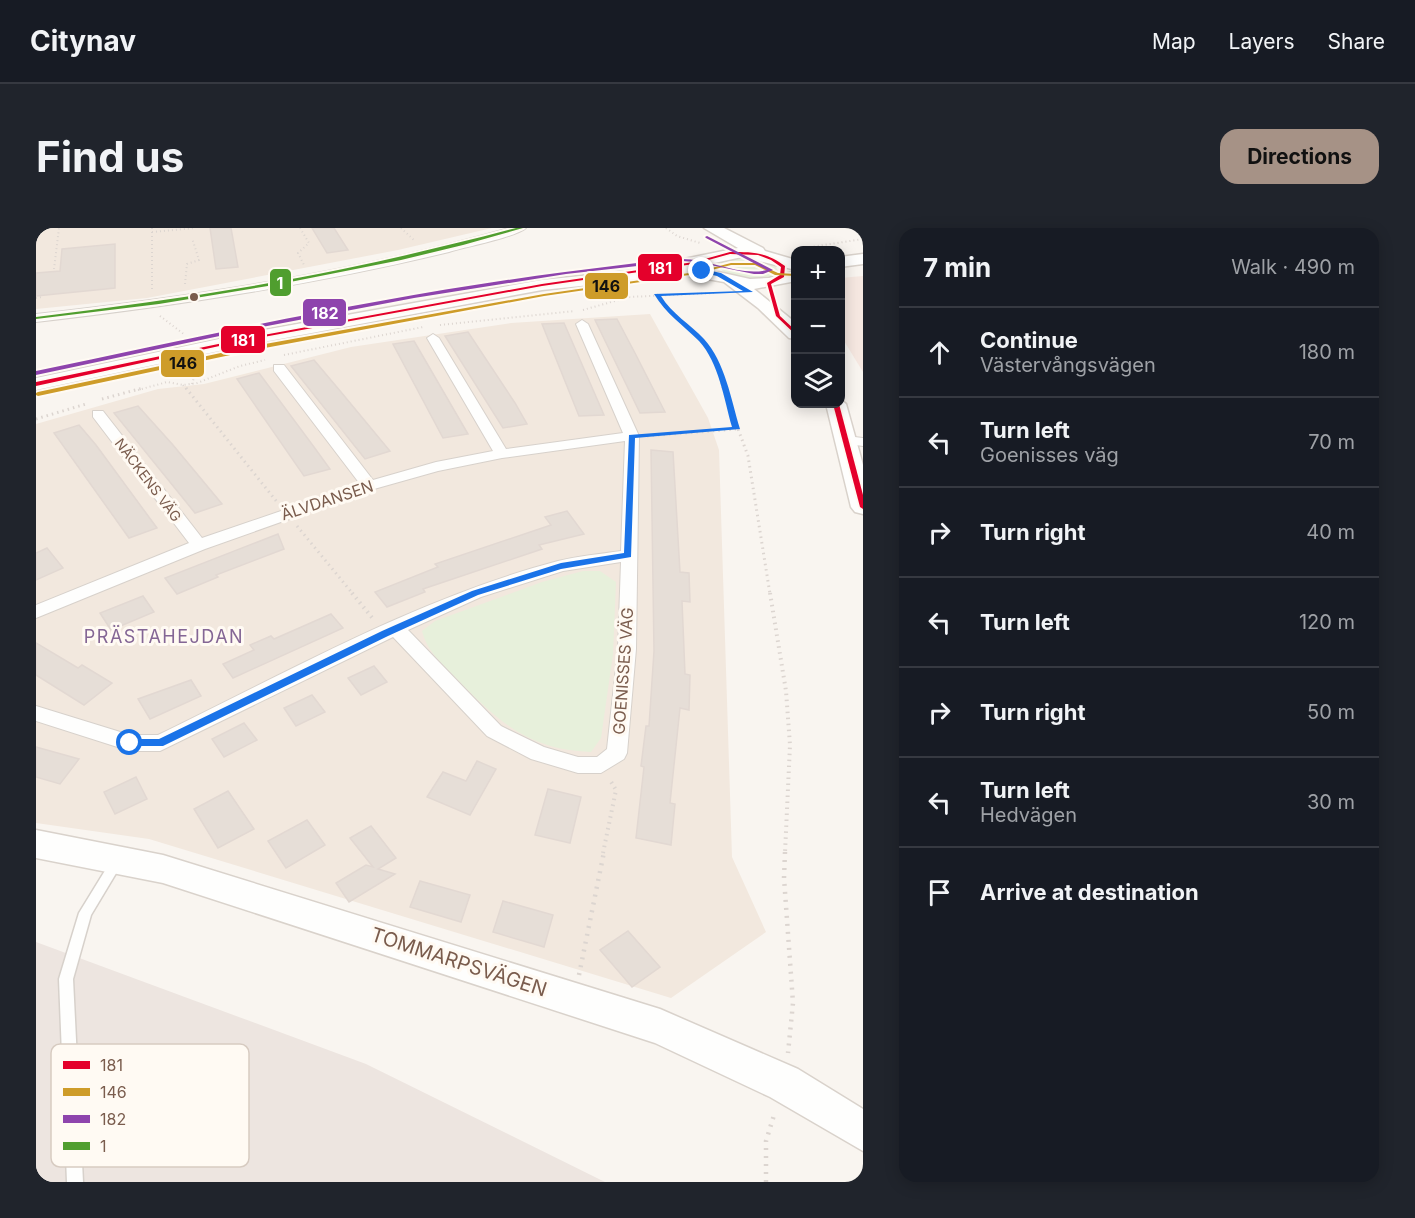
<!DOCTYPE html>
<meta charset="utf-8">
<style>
:root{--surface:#171b24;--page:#20242c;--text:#f1f3f6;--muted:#9ea1a6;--line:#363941;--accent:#a69286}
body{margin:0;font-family:Inter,sans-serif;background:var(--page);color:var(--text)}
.controls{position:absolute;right:18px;top:18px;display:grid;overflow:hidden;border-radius:12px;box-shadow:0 3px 15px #0003}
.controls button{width:54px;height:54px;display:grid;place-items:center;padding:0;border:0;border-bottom:2px solid var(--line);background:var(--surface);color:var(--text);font:30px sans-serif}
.stop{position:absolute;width:18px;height:18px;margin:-14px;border:4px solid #1a73e8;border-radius:50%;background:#fff}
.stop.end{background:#1a73e8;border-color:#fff;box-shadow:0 2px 6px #0008}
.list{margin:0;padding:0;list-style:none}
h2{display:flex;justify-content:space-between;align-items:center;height:78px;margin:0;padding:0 24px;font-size:26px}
h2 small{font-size:20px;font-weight:400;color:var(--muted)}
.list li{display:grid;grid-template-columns:39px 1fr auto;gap:18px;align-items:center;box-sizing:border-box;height:90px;padding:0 24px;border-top:2px solid var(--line)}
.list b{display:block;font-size:22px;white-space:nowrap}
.list p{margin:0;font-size:20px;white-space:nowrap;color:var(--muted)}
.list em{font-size:20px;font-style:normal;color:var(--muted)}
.icon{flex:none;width:33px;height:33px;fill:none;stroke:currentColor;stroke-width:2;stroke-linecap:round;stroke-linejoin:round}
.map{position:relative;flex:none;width:827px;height:954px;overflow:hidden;border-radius:18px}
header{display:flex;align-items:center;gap:36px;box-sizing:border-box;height:84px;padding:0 30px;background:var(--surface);border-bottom:2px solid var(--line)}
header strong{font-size:28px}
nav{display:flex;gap:33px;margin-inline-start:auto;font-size:21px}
.intro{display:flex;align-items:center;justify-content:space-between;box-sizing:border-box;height:144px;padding:0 36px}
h1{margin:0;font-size:42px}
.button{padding:15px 27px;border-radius:18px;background:var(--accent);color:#111;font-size:21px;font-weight:700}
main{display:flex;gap:36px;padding:0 36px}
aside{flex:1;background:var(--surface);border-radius:18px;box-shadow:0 3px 15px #0003}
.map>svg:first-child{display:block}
.residential{fill:#f2e8de}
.commercial{fill:#f6e8e1}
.industrial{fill:#ede5e0}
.green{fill:#e7f0db}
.building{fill:#e6ded7;stroke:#e2d8d2;stroke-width:1.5}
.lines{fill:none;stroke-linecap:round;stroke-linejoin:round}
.lane-casing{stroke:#d7d1cb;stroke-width:3}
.street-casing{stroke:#d7d1cb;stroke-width:2}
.secondary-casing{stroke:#d9d2cb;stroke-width:3}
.path-far3{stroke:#dcd5d0;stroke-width:2;stroke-dasharray:1 3;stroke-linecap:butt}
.path-far2{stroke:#dcd5d0;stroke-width:3;stroke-dasharray:1.5 4;stroke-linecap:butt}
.path-far1{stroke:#dcd5d0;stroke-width:4;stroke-dasharray:1.5 4.5;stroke-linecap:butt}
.path{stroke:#dcd5d0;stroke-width:4.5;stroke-dasharray:2 6;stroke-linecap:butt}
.lane{fill:#fefefd;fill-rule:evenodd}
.street{fill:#fefefd;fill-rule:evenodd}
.secondary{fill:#fefefd;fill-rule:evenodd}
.bus-1-casing{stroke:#fffaf3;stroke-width:4}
.bus-2-casing{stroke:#fffaf3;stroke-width:4}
.bus-3-casing{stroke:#fffaf3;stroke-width:4}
.bus-4-casing{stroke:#fffaf3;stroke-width:4}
.bus-1{fill:#e4002b;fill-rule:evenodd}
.bus-2{fill:#ce9c29;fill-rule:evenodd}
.bus-3{fill:#8e44ad;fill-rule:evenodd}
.bus-4{fill:#509e2f;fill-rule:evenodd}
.route{fill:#1a73e8}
.bus-dot{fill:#7a5c4d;stroke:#fffaf3;stroke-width:2}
.labels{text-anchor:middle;stroke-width:6;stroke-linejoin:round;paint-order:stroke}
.far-street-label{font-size:14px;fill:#7a5c4d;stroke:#fffaf3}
.street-label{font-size:16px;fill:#7a5c4d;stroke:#fffaf3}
.neighbourhood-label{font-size:18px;letter-spacing:1.5px;fill:#846695;stroke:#fffaf3}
.near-street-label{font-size:20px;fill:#7a5c4d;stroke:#fffaf3}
.key{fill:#fffaf3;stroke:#d7cbc1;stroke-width:1.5}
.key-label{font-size:16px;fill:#7a5c4d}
.line-badge{stroke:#fffaf3;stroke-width:2}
.badge-label{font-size:16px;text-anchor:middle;font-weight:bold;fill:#fff}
.pale-badge-label{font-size:16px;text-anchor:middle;font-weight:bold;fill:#111}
</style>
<header>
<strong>Citynav</strong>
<nav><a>Map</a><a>Layers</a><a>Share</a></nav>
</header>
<div class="intro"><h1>Find us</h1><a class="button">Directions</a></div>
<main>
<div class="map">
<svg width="827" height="954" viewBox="0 0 827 954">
<rect width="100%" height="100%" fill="#f9f5f0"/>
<g class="residential">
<path d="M0,0H456L362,22L111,70L0,81Z"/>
<path d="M614,86L672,190L683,222L696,629L730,704L635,770L113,611L0,595V196L122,161L168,156L315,119L475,95Z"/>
</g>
<path class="commercial" d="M827,48V144L805,108L804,50Z"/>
<path class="industrial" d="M0,714L330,836L569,954H0Z"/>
<g class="green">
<path d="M706,27L738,35L742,43C732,59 697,52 684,41L685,33Z"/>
<path d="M547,343H564L580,354L577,426L565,510L555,524C492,522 462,493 421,451C405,434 392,425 386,403L399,393L506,354Z"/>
</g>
<g class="building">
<path d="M174,0H195L202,39L180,41Z"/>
<path d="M276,0H298L312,22L291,25Z"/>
<path d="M79,16V60L0,68V45L24,43L26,21Z"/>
<path d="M581,91L600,127L629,184L604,185L559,92Z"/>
<path d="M528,95L568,187L543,188L506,96Z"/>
<path d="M432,104L479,175L491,196L467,200L409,108Z"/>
<path d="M378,113L432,206L407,210L357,116Z"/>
<path d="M278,132L305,164L354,223L329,231L255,138Z"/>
<path d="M223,145L278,219L294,241L268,248L201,151Z"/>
<path d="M102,178L137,217L186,276L159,285L78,185Z"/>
<path d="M43,197L60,217L121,300L93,310L18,205Z"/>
<path d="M615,222L637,224L644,344L653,345L654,374L646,373L649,446L654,447L653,482L644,480L634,575L639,576L635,617L600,610L608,539L605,538L610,498H613L618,423Z"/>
<path d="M531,283L548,306L503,317L506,321L387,361L389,364L351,379L339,364L402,339L399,336L515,297L509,289Z"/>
<path d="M242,306L248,321L180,347L182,349L141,366L129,350Z"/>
<path d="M11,320L27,340L0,352V325Z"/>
<path d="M107,368L118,384L75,402L64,385Z"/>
<path d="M295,386L307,400L197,450L187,436L218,422L214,417L235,408L238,411Z"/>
<path d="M0,415L42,440L46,437L76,455L48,477L0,447Z"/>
<path d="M338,438L351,454L325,467L312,450Z"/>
<path d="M155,452L165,468L114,491L102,471Z"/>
<path d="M276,467L289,484L260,498L248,480Z"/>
<path d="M208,495L221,512L188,529L176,511Z"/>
<path d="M0,519L43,531L24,556L0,549Z"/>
<path d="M441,533L460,541L434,587L391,569L407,544L430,553Z"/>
<path d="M100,549L111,571L79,586L68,564Z"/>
<path d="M512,561L545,569L534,615L499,607Z"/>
<path d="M192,563L218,601L182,620L158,581Z"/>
<path d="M271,592L289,617L250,640L232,613Z"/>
<path d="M335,598L360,630L342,641L359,646L313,674L300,655L330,637L337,639L314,610Z"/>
<path d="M384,653L434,667L425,694L374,679Z"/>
<path d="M467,673L517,687L508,719L457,704Z"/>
<path d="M592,703L624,739L596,759L564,722Z"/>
</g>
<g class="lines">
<defs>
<path id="lane" d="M82,627L86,628L88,632L55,687L37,751L47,954H31L23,751L43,685L78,628Z"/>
<g id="street">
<path d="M473,0H490C480,9 429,19 413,24C277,57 139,78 0,94V86C160,68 318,44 473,0Z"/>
<path d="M546,92L552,96L603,208L600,421L591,525L588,531L565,545H542L495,531L451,508L357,409L124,523H94L0,493V478L94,507H122C252,444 382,370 522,333C542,328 564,326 585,323L589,213L466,230L402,243L338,261L169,321L0,390V377L153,315L57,189V183H67L166,310L324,256L238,143V137H248L337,252L400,234L457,223L391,110L397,106L403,110L470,221L587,205L540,96ZM585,334L582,421L571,521L561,529H542L508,519L465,498L372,402L445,369L527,343Z"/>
<path d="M810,208L827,210V218L805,215L803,212L805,209Z"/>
</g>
<g id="secondary">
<path d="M668,0H688L727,20L729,23L760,32V42L706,29L660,39L714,51L733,50L760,43V53L718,61L760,95V111L753,110L722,80L688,54L649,47L506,62L211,117L0,162V150L211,105L506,52L642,38L643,32L702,20Z"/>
<path d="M827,26V36L804,39V29Z"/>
<path d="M804,171L810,176L827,237V286L819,284L815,279L790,176H804Z"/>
<path d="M0,602L127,627L624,781L762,841L827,881V923L734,869L619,815L127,655L0,630Z"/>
</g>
</defs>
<use href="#lane" class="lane-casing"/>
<use href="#street" class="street-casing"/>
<use href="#secondary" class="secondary-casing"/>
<g class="path-far3">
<path d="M116,0V62"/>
<path d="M264,0L273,15L262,25L268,37"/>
<path d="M365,0L379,13"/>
<path d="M630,0L641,8L664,15"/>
<path d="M116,4L159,0"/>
<path d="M762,21L827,11"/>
<path d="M18,41L23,0"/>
<path d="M149,56L151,36L163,32L156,10"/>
<path d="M621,66C635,91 664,104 678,130C683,139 684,152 687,162"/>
<path d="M0,70L6,69"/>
<path d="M547,82L593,69L678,65"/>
<path d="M124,88L149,107"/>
<path d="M404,97L539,83"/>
<path d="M248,127L387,99"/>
<path d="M156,156L162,136"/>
<path d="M147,157L151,162"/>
<path d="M102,162L131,154L147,157L161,155L204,138L229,132"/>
</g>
<g class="path-far2">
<path d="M150,160L241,274"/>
<path d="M687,160L712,228L734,366"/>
<path d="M66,171L107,160"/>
<path d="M0,191L50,176"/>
<path d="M611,208L700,201"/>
<path d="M261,298L317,366"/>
</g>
<g class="path-far1">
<path d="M316,365L338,392"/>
<path d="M734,365L750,463L754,517L749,625"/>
<path d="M567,625L580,562L574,552"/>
</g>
<g class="path">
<path d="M749,624L748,650L757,775L752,825"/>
<path d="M543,747L568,624"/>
<path d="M730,954V913L739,884"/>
</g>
<use href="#lane" class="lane"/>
<use href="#street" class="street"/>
<use href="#secondary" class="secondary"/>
<defs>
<g id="bus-1">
<path d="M694,24C716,24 731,24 749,38L748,49L735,56L744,88L760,103V107L740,88L731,55L744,47L745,39L735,32L722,27L694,26L658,36L506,58L211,112L0,158V154L211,110L506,56L658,34Z"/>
<path d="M797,176H803L827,267V281L824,279Z"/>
</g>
<path id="bus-2" d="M695,35H720L742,45L759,46L760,48L739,47L719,37H695L660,46L508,68L213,123L2,168L0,167V165L2,164L213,119L508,66L660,44Z"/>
<path id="bus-3" d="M671,8L737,42L727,46H718L660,34L646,33L530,46L378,70L226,99L0,147V143C176,106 351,67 529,44C553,41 577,38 601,35C616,33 631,30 646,31C673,31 705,49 731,42L670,10L669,9Z"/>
<path id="bus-4" d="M480,0H487L427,17L365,32L244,56L123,76L0,91V89C103,76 206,62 307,41C365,29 423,15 480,0Z"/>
</defs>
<use href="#bus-1" class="bus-1-casing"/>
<use href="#bus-2" class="bus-2-casing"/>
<use href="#bus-3" class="bus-3-casing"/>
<use href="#bus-4" class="bus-4-casing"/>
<use href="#bus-1" class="bus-1"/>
<use href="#bus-2" class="bus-2"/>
<use href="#bus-3" class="bus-3"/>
<use href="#bus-4" class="bus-4"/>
</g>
<path class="route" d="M666,41L685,45L717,64L625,68C636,86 654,96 668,111C689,134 695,171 704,201L599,210L595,329L525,341L442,367L352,408L127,518H90L89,515L94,511H123L346,403L436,363L525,335L588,325L593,207L696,199C688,171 683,135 663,113C647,97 630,86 618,66L707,63L681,48L664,44Z"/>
<circle class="bus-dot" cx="158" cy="69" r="5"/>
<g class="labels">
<g class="far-street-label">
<text transform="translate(112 252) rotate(53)" y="5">NÄCKENS VÄG</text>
</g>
<g class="street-label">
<text transform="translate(291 272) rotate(-18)" y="6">ÄLVDANSEN</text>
<text transform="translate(587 443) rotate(-86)" y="6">GOENISSES VÄG</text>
</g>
<g class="neighbourhood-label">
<text x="128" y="415">PRÄSTAHEJDAN</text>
</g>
<g class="near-street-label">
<text transform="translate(423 734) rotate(18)" y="7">TOMMARPSVÄGEN</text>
</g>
</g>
<rect x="15" y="816" width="198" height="123" rx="9" class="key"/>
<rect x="27" y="833" width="27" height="8" fill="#e4002b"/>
<rect x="27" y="860" width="27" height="8" fill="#ce9c29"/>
<rect x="27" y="887" width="27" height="8" fill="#8e44ad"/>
<rect x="27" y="914" width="27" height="8" fill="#509e2f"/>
<g class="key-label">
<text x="64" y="843">181</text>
<text x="64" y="870">146</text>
<text x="64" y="897">182</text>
<text x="64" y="924">1</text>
</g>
<g class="line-badge">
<rect x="601" y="25" width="46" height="29" rx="6" fill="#e4002b"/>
<rect x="233" y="40" width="23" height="29" rx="6" fill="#509e2f"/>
<rect x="548" y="44" width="45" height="28" rx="6" fill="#ce9c29"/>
<rect x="266" y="70" width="45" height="29" rx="6" fill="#8e44ad"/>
<rect x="184" y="97" width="46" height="29" rx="6" fill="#e4002b"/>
<rect x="124" y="121" width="45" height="29" rx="6" fill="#ce9c29"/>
</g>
<g class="badge-label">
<text x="624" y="46">181</text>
<text x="244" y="61">1</text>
<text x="289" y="91">182</text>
<text x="207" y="118">181</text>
</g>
<g class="pale-badge-label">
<text x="570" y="64">146</text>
<text x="147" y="141">146</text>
</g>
</svg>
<div class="controls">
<button>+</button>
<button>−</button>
<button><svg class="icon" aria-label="layers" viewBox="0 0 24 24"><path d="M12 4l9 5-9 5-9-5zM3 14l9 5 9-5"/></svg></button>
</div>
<div class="stop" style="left:94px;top:515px"></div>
<div class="stop end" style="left:666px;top:43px"></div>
</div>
<aside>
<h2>7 min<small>Walk · 490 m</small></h2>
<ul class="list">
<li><svg class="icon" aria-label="ahead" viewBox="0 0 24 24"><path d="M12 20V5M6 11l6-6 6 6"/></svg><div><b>Continue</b><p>Västervångsvägen</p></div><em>180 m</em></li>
<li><svg class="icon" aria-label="left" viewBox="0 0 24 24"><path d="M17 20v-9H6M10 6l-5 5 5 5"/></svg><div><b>Turn left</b><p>Goenisses väg</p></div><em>70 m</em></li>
<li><svg class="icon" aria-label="right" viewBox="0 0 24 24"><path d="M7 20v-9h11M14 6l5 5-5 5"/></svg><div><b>Turn right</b></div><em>40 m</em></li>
<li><svg class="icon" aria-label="left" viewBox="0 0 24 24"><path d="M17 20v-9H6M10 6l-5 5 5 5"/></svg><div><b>Turn left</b></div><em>120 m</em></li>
<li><svg class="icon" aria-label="right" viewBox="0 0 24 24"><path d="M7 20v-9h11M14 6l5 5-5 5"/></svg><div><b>Turn right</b></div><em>50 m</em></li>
<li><svg class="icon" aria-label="left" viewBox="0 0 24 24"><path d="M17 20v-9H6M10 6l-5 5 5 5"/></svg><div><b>Turn left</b><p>Hedvägen</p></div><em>30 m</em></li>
<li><svg class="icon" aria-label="arrive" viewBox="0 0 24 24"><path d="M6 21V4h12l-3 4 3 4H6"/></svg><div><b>Arrive at destination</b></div></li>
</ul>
</aside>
</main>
